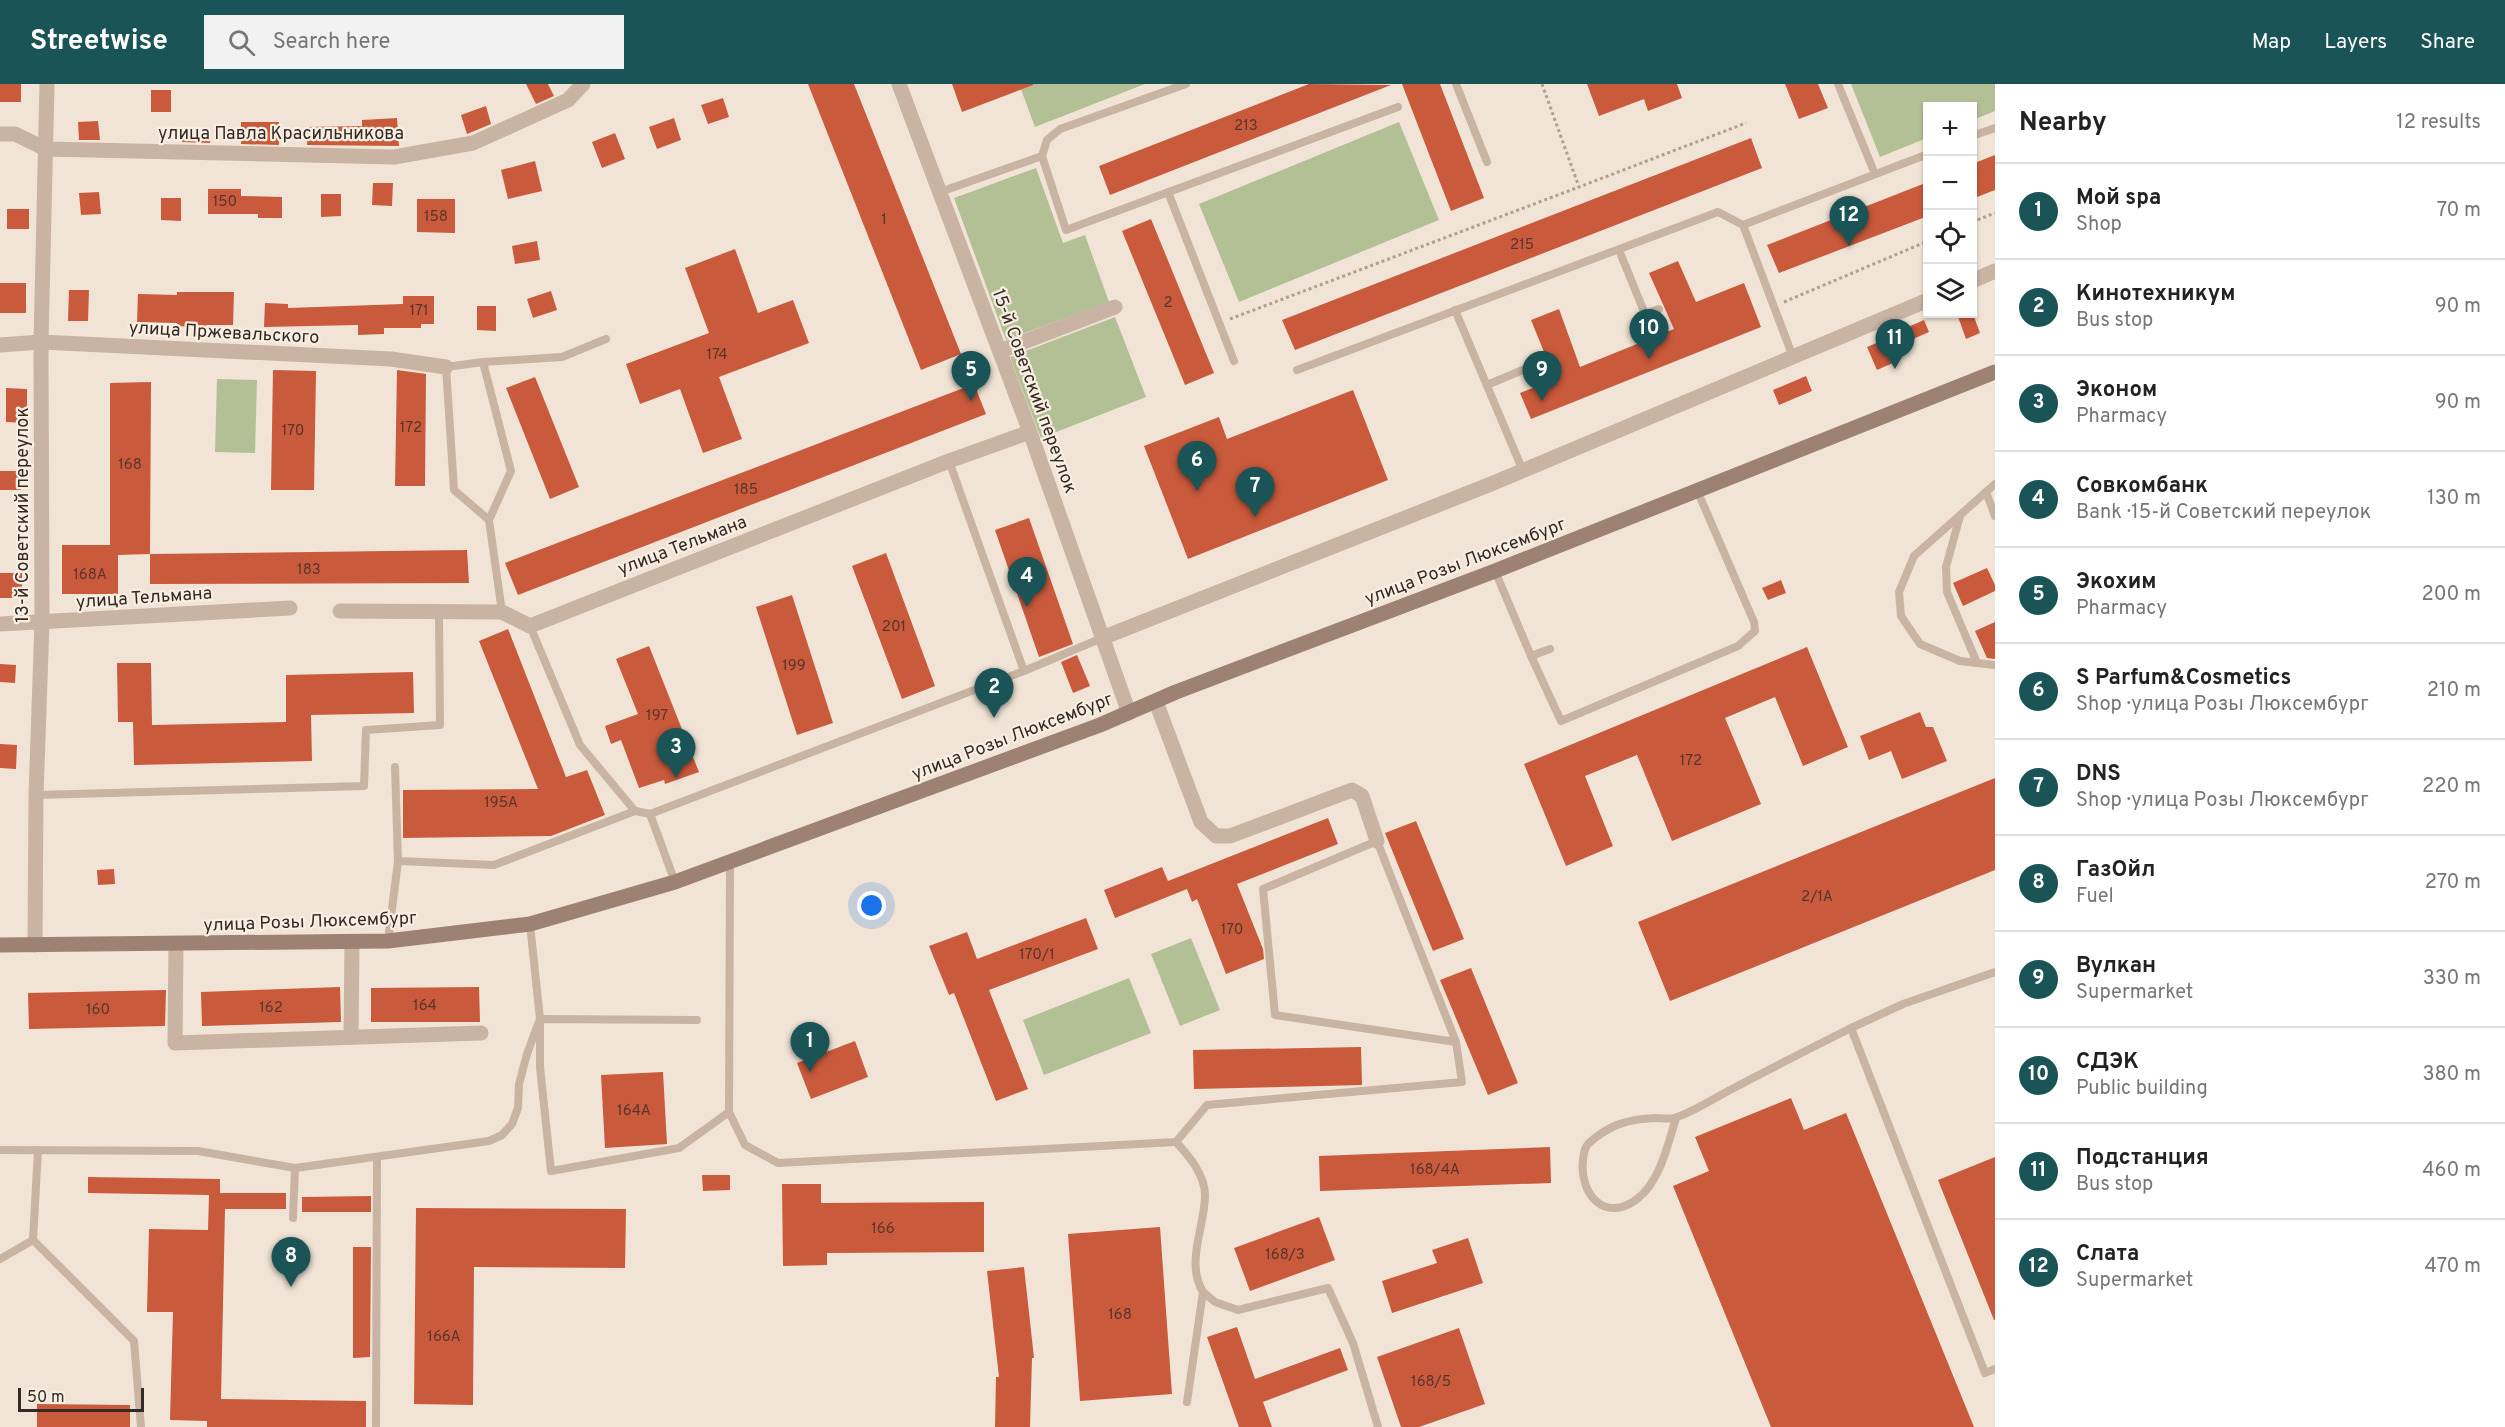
<!DOCTYPE html>
<meta charset="utf-8">
<style>
:root{--surface:#fff;--page:#f2f2f2;--text:#222;--muted:#767676;--line:#e0e0e0;--accent:#1a5456}
body{margin:0;font-family:Overpass,sans-serif;background:var(--page);color:var(--text)}
.controls{position:absolute;right:18px;top:18px;display:grid;overflow:hidden;border-radius:0px;box-shadow:0 2px 4px #0004}
.controls button{width:54px;height:54px;display:grid;place-items:center;padding:0;border:0;border-bottom:2px solid var(--line);background:var(--surface);color:var(--text);font:30px sans-serif}
.scale{position:absolute;left:18px;bottom:15px;width:126px;box-sizing:border-box;padding-left:6px;border:3px solid #342925;border-top:0;font-size:16px;line-height:21px;white-space:nowrap;color:#342925;-webkit-text-stroke:4px #f9eee2;paint-order:stroke}
.you{position:absolute;left:872px;top:822px;width:21px;height:21px;margin:-15px;border:4px solid #fff;border-radius:50%;background:#1a73e8;box-shadow:0 0 0 9px #1a73e833}
.badge{display:grid;place-items:center;width:39px;height:39px;border-radius:50%;background:var(--accent);color:#fff;font-size:20px;font-weight:700}
.pin{position:absolute;translate:-50% -50px;filter:drop-shadow(0 2px 3px #0008)}
.pin::after{content:'';position:absolute;top:32px;width:21px;height:18px;background:inherit;clip-path:polygon(0 0,100% 0,50% 100%)}
.list{margin:0;padding:0;list-style:none}
h2{display:flex;justify-content:space-between;align-items:center;height:78px;margin:0;padding:0 24px;font-size:26px}
h2 small{font-size:20px;font-weight:400;color:var(--muted)}
.list li{display:grid;grid-template-columns:39px 1fr auto;gap:18px;align-items:center;box-sizing:border-box;height:96px;padding:0 24px;border-top:2px solid var(--line)}
.list b{display:block;font-size:22px;white-space:nowrap}
.list p{margin:0;font-size:20px;white-space:nowrap;color:var(--muted)}
.list em{font-size:20px;font-style:normal;color:var(--muted)}
.icon{flex:none;width:33px;height:33px;fill:none;stroke:currentColor;stroke-width:2;stroke-linecap:round;stroke-linejoin:round}
.map{position:relative;flex:none;width:1995px;height:1343px;overflow:hidden}
header{display:flex;align-items:center;gap:36px;box-sizing:border-box;height:84px;padding:0 30px;background:var(--accent);color:#fff}
header strong{font-size:28px}
nav{display:flex;gap:33px;margin-inline-start:auto;font-size:21px}
.search{width:420px;height:54px;background:var(--page);display:flex;align-items:center;gap:15px;box-sizing:border-box;padding:0 21px;border-radius:0px;color:var(--muted);font-size:22px}
main{display:flex}
aside{flex:1;background:var(--surface)}
.map>svg:first-child{display:block}
.green{fill:#b3c096}
.building{fill:#c95a3c}
.lines{fill:none;stroke-linecap:round;stroke-linejoin:round}
.path{stroke:#b59d8d;stroke-width:3;stroke-dasharray:3 3;stroke-linecap:butt}
.service{stroke:#c9b3a2;stroke-width:8}
.minor{stroke:#c9b3a2;stroke-width:15}
.secondary{stroke:#9d8274;stroke-width:15}
.labels{text-anchor:middle;stroke-width:4.5;stroke-linejoin:round;paint-order:stroke}
.number-label{font-size:15px;fill:#59352b}
.street-label{font-size:18px;fill:#342925;stroke:#f9eee2}
</style>
<header>
<strong>Streetwise</strong>
<div class="search"><svg class="icon" aria-label="search" viewBox="0 0 24 24"><circle cx="10" cy="10" r="6"/><path d="M15 15l6 6"/></svg>Search here</div>
<nav><a>Map</a><a>Layers</a><a>Share</a></nav>
</header>
<main>
<div class="map">
<svg width="1995" height="1343" viewBox="0 0 1995 1343">
<rect width="100%" height="100%" fill="#f1e4d6"/>
<g class="green">
<path d="M1019,0H1145L1035,43Z"/>
<path d="M1851,0H1995V27L1973,36L1972,22H1928L1927,54L1880,73Z"/>
<path d="M1399,38L1439,136L1239,218L1199,120Z"/>
<path d="M1036,84L1063,159L1085,151L1109,218L1006,256L954,114Z"/>
<path d="M1115,233L1146,313L1041,354L1010,273Z"/>
<path d="M217,295L257,296L255,369L215,368Z"/>
<path d="M1191,854L1220,926L1180,942L1151,870Z"/>
<path d="M1129,894L1151,949L1044,991L1023,936Z"/>
</g>
<g class="building">
<rect x="0" y="0" width="21" height="18"/>
<path d="M526,0H548L554,12L536,20Z"/>
<path d="M808,0H854L961,270L921,286Z"/>
<path d="M952,0H1033V1L962,28Z"/>
<path d="M1309,0L1391,1L1110,111L1099,82Z"/>
<path d="M1402,0H1440L1484,114L1451,127Z"/>
<path d="M1587,0H1677L1682,14L1648,27L1644,15L1599,32Z"/>
<path d="M1785,0H1818L1828,24L1799,35Z"/>
<rect x="151" y="6" width="20" height="22"/>
<path d="M723,14L729,33L708,40L701,21Z"/>
<path d="M486,22L491,40L467,50L461,31Z"/>
<path d="M397,34L399,62L307,61V43L362,42V36Z"/>
<path d="M674,34L681,56L657,65L649,43Z"/>
<path d="M98,37L100,56H79L78,38Z"/>
<path d="M241,38H279V61L241,60Z"/>
<path d="M182,48L211,50L210,59L182,58Z"/>
<path d="M615,49L625,75L602,84L592,58Z"/>
<path d="M1751,54L1762,84L1295,266L1282,236Z"/>
<path d="M1995,71V106L1972,115V80Z"/>
<path d="M535,77L542,107L508,115L501,86Z"/>
<path d="M1928,98V132L1779,189L1767,161Z"/>
<path d="M373,99H393L392,122L372,121Z"/>
<path d="M208,105H241V112L282,113V134H258V130H208Z"/>
<path d="M99,108L101,130L81,131L79,109Z"/>
<path d="M321,110H341V132L321,133Z"/>
<path d="M161,114H181V137L161,136Z"/>
<path d="M417,115H455V149L417,148Z"/>
<rect x="7" y="125" width="22" height="20"/>
<path d="M1151,135L1214,289L1185,301L1122,147Z"/>
<path d="M537,157L540,176L515,180L512,162Z"/>
<path d="M735,165L758,229L793,216L809,259L719,293L742,355L703,369L680,305L640,320L626,280L709,249L685,184Z"/>
<path d="M1678,177L1696,218L1744,199L1761,243L1531,335L1520,309L1555,295L1531,236L1559,225L1580,283L1674,245L1649,189Z"/>
<rect x="0" y="199" width="26" height="30"/>
<path d="M69,206H89L88,237H68Z"/>
<path d="M551,207L557,226L533,234L527,215Z"/>
<path d="M177,208H234L233,241H206L205,244L177,242V239L137,238L138,210L177,211Z"/>
<path d="M403,212H434V240H421V244H384V250L358,251V241L264,243L265,219L288,220V224L403,220Z"/>
<path d="M477,222H496V247L477,246Z"/>
<path d="M1957,230H1973L1980,249L1966,255Z"/>
<path d="M1924,236L1929,248L1895,263L1890,251Z"/>
<path d="M1886,255L1895,278L1877,286L1867,263Z"/>
<path d="M273,286L316,287L314,406H271Z"/>
<path d="M397,286L426,290L425,402H395Z"/>
<path d="M1806,292L1812,307L1779,321L1773,306Z"/>
<path d="M535,293L579,403L550,415L506,304Z"/>
<path d="M151,298L150,470L118,471V510H62V461H110V299Z"/>
<path d="M974,300L986,330L518,511L505,479Z"/>
<path d="M6,304L27,305V339L6,338Z"/>
<path d="M1353,306L1388,396L1188,475L1144,362L1219,333L1227,355Z"/>
<path d="M0,387H22L21,406H0Z"/>
<path d="M1029,434L1073,560L1039,573L995,446Z"/>
<path d="M467,466L469,499L150,500V470Z"/>
<path d="M886,469L935,602L902,615L852,482Z"/>
<path d="M1987,484L1995,501V507L1963,522L1953,499Z"/>
<rect x="0" y="489" width="22" height="25"/>
<path d="M1781,496L1786,509L1768,516L1762,504Z"/>
<path d="M792,511L833,639L797,651L756,523Z"/>
<path d="M1995,538V575L1987,574L1975,547Z"/>
<path d="M508,545L566,693L587,686L605,731L551,752L403,754V706L538,705L479,557Z"/>
<path d="M649,562L699,688L665,700L664,696L639,704L621,656L611,660L605,642L638,630L616,575Z"/>
<path d="M1807,563L1848,663L1803,682L1775,613L1725,634L1761,720L1672,757L1637,671L1585,692L1613,762L1566,782L1524,680Z"/>
<path d="M1077,571L1090,602L1073,609L1061,578Z"/>
<path d="M117,579H151L152,641L286,638V591L413,588L414,629L311,631L312,677L134,681L133,638H118Z"/>
<path d="M0,580L16,581L15,599L0,598Z"/>
<path d="M1920,628L1926,643H1933L1947,677L1902,695L1891,667L1869,676L1860,652Z"/>
<path d="M0,660L17,661L16,685L0,684Z"/>
<path d="M1995,694V786L1670,917L1638,838Z"/>
<path d="M1328,734L1338,760L1237,800L1263,865L1264,875L1226,890L1197,815L1192,818L1187,805L1115,834L1104,806L1162,783L1168,797Z"/>
<path d="M1416,737L1464,855L1433,867L1385,749Z"/>
<path d="M114,785L115,800L98,801L97,786Z"/>
<path d="M1086,834L1098,865L989,906L1028,1005L996,1017L954,909L949,911L929,862L967,848L977,875Z"/>
<path d="M1471,884L1518,999L1488,1011L1440,896Z"/>
<path d="M340,903L341,938L202,942L201,908Z"/>
<path d="M479,903L480,938H371V904Z"/>
<path d="M166,906L165,942L29,945L28,909Z"/>
<path d="M855,957L868,993L811,1015L797,979Z"/>
<path d="M1361,963L1362,1001L1194,1005L1193,966Z"/>
<path d="M663,988L667,1060L605,1064L601,991Z"/>
<path d="M1791,1014L1804,1046L1846,1029L1974,1343H1771L1673,1102L1709,1087L1695,1053Z"/>
<path d="M1550,1063L1551,1099L1320,1107L1319,1072Z"/>
<path d="M1995,1073V1236H1994L1938,1096Z"/>
<path d="M702,1091H730V1106L703,1107Z"/>
<path d="M88,1093L220,1095V1109H286V1125H225L221,1315L366,1317V1343H207V1337L170,1336L173,1228H147L149,1145L208,1146L209,1111L88,1109Z"/>
<path d="M782,1100H821V1119L984,1118V1168L827,1169V1181L783,1182Z"/>
<path d="M371,1112V1128H302V1113Z"/>
<path d="M416,1124L626,1125L625,1184L474,1183L473,1321L414,1320Z"/>
<path d="M1319,1133L1335,1176L1250,1207L1234,1164Z"/>
<path d="M1160,1143L1172,1310L1080,1317L1068,1150Z"/>
<path d="M1468,1154L1483,1199L1392,1229L1382,1197L1437,1179L1432,1166Z"/>
<path d="M353,1163H371L370,1273L353,1274Z"/>
<path d="M1024,1183L1034,1274H1032L1030,1343H995L996,1293H999L987,1187Z"/>
<path d="M1237,1243L1255,1295L1340,1264L1348,1286L1263,1318L1272,1343H1239L1207,1253Z"/>
<path d="M1459,1244L1485,1320L1419,1343H1401L1377,1273Z"/>
<path d="M37,1320L130,1321V1343H37Z"/>
</g>
<g class="lines">
<g class="path">
<path d="M1542,0L1579,103L1746,39"/>
<path d="M1972,138L1995,129"/>
<path d="M1784,218L1928,157"/>
<path d="M1230,235L1579,103"/>
</g>
<g class="service">
<path d="M1456,0L1487,78"/>
<path d="M1838,0L1875,90"/>
<path d="M1972,52L1995,44"/>
<path d="M1042,72L1066,146L1398,23"/>
<path d="M940,108L1042,72L1047,56L1060,45L1186,0"/>
<path d="M1168,108L1234,277"/>
<path d="M1743,141L1928,70"/>
<path d="M1619,166L1645,230L1659,225"/>
<path d="M1455,226L1523,387"/>
<path d="M483,278L562,273L606,255"/>
<path d="M1297,286L1718,128L1743,141L1793,273"/>
<path d="M1487,301L1537,280"/>
<path d="M949,377L1024,587"/>
<path d="M1995,400L1914,472L1899,508L1901,532L1920,560L1960,577L1995,581"/>
<path d="M1986,408L1995,432"/>
<path d="M1960,432L1946,483L1947,508L1977,579"/>
<path d="M489,436L454,406L446,283L483,278L511,387L489,436L502,528"/>
<path d="M1495,487L1531,572L1550,565"/>
<path d="M530,542L580,661L635,727L650,730"/>
<path d="M1531,572L1561,637L1738,562L1755,547L1754,538L1697,406"/>
<path d="M36,711L364,702L366,646L440,641L439,528"/>
<path d="M398,777L494,781L635,727"/>
<path d="M730,779L729,1028L745,1061L778,1079L1176,1058L1207,1021L1462,998L1456,958L1377,757L1263,805L1275,931L1456,958"/>
<path d="M675,798L650,730L1024,587L1102,554"/>
<path d="M388,857L398,777L395,683"/>
<path d="M697,936L540,935V983L551,1087L679,1064L729,1028"/>
<path d="M1851,944L1903,920L1995,888"/>
<path d="M1676,1034C1668,1060 1660,1098 1637,1115C1604,1140 1579,1109 1583,1076C1584,1069 1584,1064 1589,1059C1609,1041 1628,1035 1655,1034C1662,1034 1671,1036 1677,1033C1695,1027 1713,1015 1730,1006C1770,985 1811,964 1851,944L1985,1289L1995,1285"/>
<path d="M1176,1058C1189,1072 1205,1091 1205,1111C1205,1143 1185,1178 1203,1208"/>
<path d="M0,1066L198,1067L295,1084L489,1057L502,1051L512,1040L518,1024L519,1000L527,970L540,935L530,840"/>
<path d="M38,1066L33,1156L134,1257L141,1343"/>
<path d="M293,1134L295,1084"/>
<path d="M0,1175L33,1156"/>
<path d="M1187,1318L1203,1208L1215,1218L1238,1226L1328,1204L1353,1259L1378,1343"/>
<path d="M376,1343L377,1074"/>
</g>
<g class="minor">
<path d="M899,0L1030,348L1129,629"/>
<path d="M0,50H15L46,65L394,73L473,59L568,16L583,0"/>
<path d="M1972,197L1995,187"/>
<path d="M0,261L41,258L391,275L446,283"/>
<path d="M1000,267L1115,223"/>
<path d="M340,527L502,528L530,542L949,377L1030,348"/>
<path d="M0,540L290,524"/>
<path d="M1102,554L1491,400L1928,216"/>
<path d="M1156,618L1201,738L1216,752H1230L1352,706L1362,712L1377,757"/>
<path d="M176,860L175,959L481,949"/>
<path d="M35,861L36,711L42,539L41,258L47,0"/>
<path d="M351,953L352,859"/>
</g>
<path class="secondary" d="M0,861L388,857L530,840L675,798L1100,641L1176,608L1495,487L1995,288"/>
</g>
<g class="labels">
<g class="number-label">
<text x="1246" y="46">213</text>
<text x="225" y="122">150</text>
<text x="436" y="137">158</text>
<text x="884" y="140">1</text>
<text x="1522" y="165">215</text>
<text x="1168" y="223">2</text>
<text x="419" y="231">171</text>
<text x="717" y="275">174</text>
<text x="411" y="348">172</text>
<text x="293" y="351">170</text>
<text x="130" y="385">168</text>
<text x="746" y="410">185</text>
<text x="309" y="490">183</text>
<text x="90" y="495">168А</text>
<text x="894" y="547">201</text>
<text x="794" y="586">199</text>
<text x="657" y="636">197</text>
<text x="1691" y="681">172</text>
<text x="501" y="723">195А</text>
<text x="1817" y="817">2/1А</text>
<text x="1232" y="850">170</text>
<text x="1037" y="875">170/1</text>
<text x="425" y="926">164</text>
<text x="271" y="928">162</text>
<text x="98" y="930">160</text>
<text x="634" y="1031">164А</text>
<text x="1435" y="1090">168/4А</text>
<text x="883" y="1149">166</text>
<text x="1285" y="1175">168/3</text>
<text x="1120" y="1235">168</text>
<text x="444" y="1257">166А</text>
<text x="1431" y="1302">168/5</text>
</g>
<g class="street-label">
<text x="281" y="55">улица Павла Красильникова</text>
<text transform="translate(224 248) rotate(3)" y="6">улица Пржевальского</text>
<text transform="translate(1035 307) rotate(70)" y="6">15-й Советский переулок</text>
<text transform="translate(22 431) rotate(-90)" y="6">13-й Советский переулок</text>
<text transform="translate(682 461) rotate(-21)" y="6">улица Тельмана</text>
<text transform="translate(1465 477) rotate(-21)" y="6">улица Розы Люксембург</text>
<text transform="translate(144 513) rotate(-4)" y="6">улица Тельмана</text>
<text transform="translate(1012 652) rotate(-21)" y="6">улица Розы Люксембург</text>
<text transform="translate(310 837) rotate(-2)" y="6">улица Розы Люксембург</text>
</g>
</g>
</svg>
<div class="controls">
<button>+</button>
<button>−</button>
<button><svg class="icon" aria-label="locate" viewBox="0 0 24 24"><circle cx="12" cy="12" r="6"/><path d="M12 2v4M12 18v4M2 12h4M18 12h4"/></svg></button>
<button><svg class="icon" aria-label="layers" viewBox="0 0 24 24"><path d="M12 4l9 5-9 5-9-5zM3 14l9 5 9-5"/></svg></button>
</div>
<div class="scale">50 m</div>
<div class="you"></div>
<div class="pin badge" style="left:810px;top:988px">1</div>
<div class="pin badge" style="left:994px;top:634px">2</div>
<div class="pin badge" style="left:676px;top:694px">3</div>
<div class="pin badge" style="left:1027px;top:523px">4</div>
<div class="pin badge" style="left:971px;top:317px">5</div>
<div class="pin badge" style="left:1197px;top:407px">6</div>
<div class="pin badge" style="left:1255px;top:433px">7</div>
<div class="pin badge" style="left:291px;top:1203px">8</div>
<div class="pin badge" style="left:1542px;top:317px">9</div>
<div class="pin badge" style="left:1649px;top:275px">10</div>
<div class="pin badge" style="left:1895px;top:285px">11</div>
<div class="pin badge" style="left:1849px;top:162px">12</div>
</div>
<aside>
<h2>Nearby<small>12 results</small></h2>
<ul class="list">
<li><span class="badge">1</span><div><b>Мой spa</b><p>Shop</p></div><em>70 m</em></li>
<li><span class="badge">2</span><div><b>Кинотехникум</b><p>Bus stop</p></div><em>90 m</em></li>
<li><span class="badge">3</span><div><b>Эконом</b><p>Pharmacy</p></div><em>90 m</em></li>
<li><span class="badge">4</span><div><b>Совкомбанк</b><p>Bank · 15-й Советский переулок</p></div><em>130 m</em></li>
<li><span class="badge">5</span><div><b>Экохим</b><p>Pharmacy</p></div><em>200 m</em></li>
<li><span class="badge">6</span><div><b>S Parfum&amp;Cosmetics</b><p>Shop · улица Розы Люксембург</p></div><em>210 m</em></li>
<li><span class="badge">7</span><div><b>DNS</b><p>Shop · улица Розы Люксембург</p></div><em>220 m</em></li>
<li><span class="badge">8</span><div><b>ГазОйл</b><p>Fuel</p></div><em>270 m</em></li>
<li><span class="badge">9</span><div><b>Вулкан</b><p>Supermarket</p></div><em>330 m</em></li>
<li><span class="badge">10</span><div><b>СДЭК</b><p>Public building</p></div><em>380 m</em></li>
<li><span class="badge">11</span><div><b>Подстанция</b><p>Bus stop</p></div><em>460 m</em></li>
<li><span class="badge">12</span><div><b>Слата</b><p>Supermarket</p></div><em>470 m</em></li>
</ul>
</aside>
</main>
